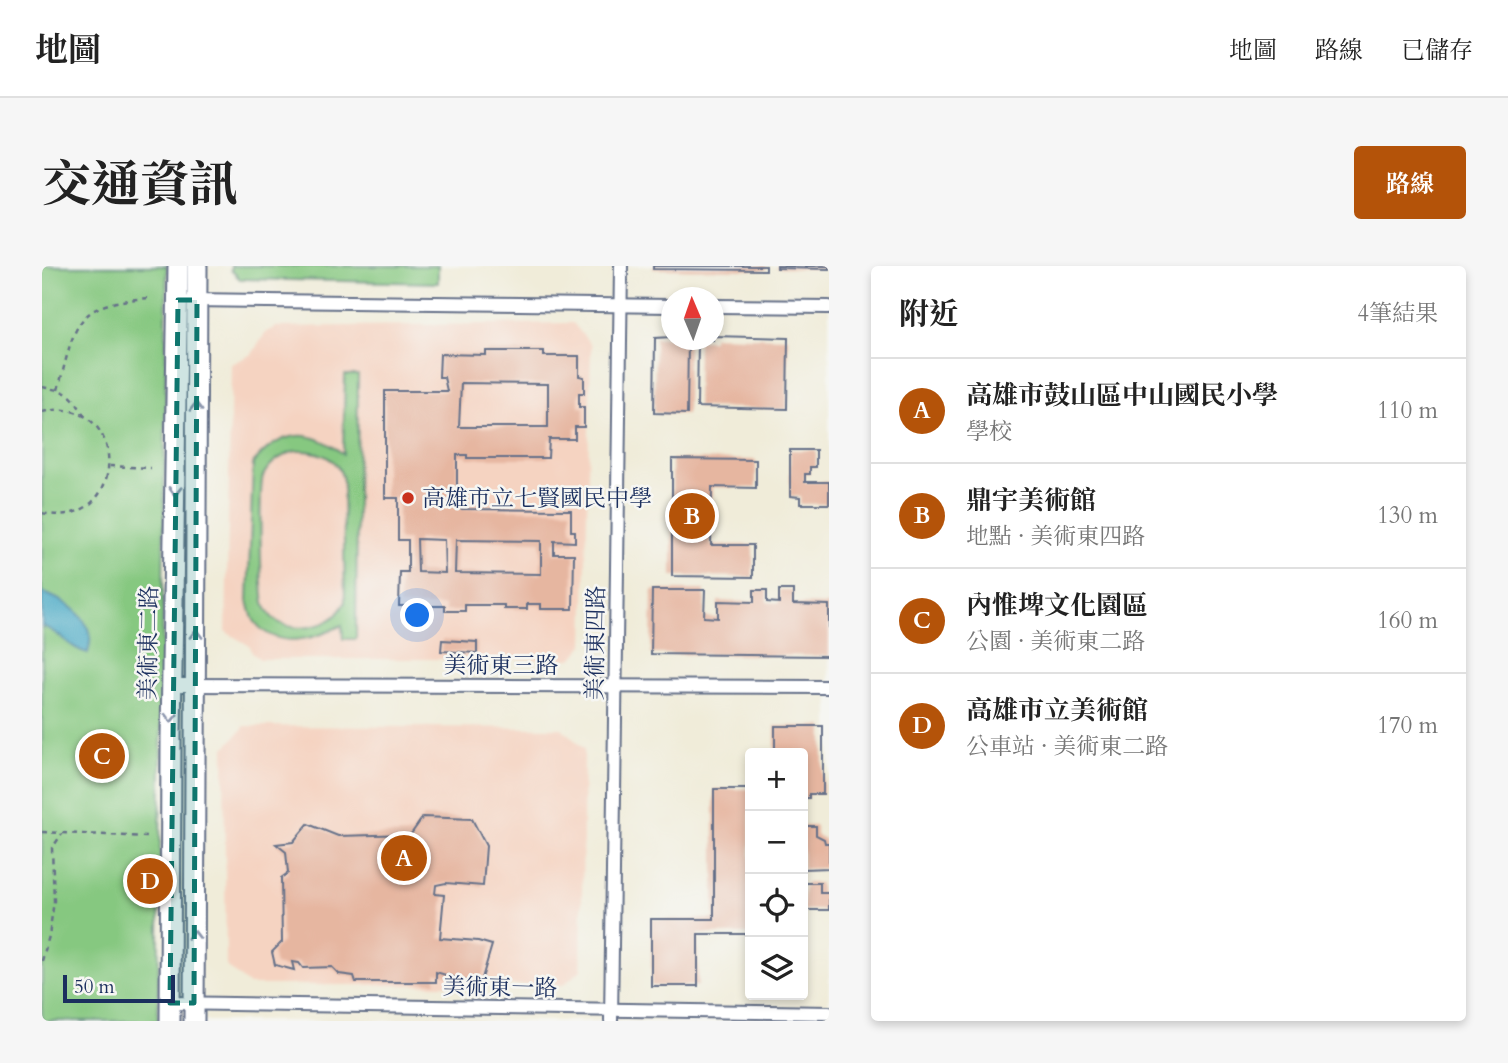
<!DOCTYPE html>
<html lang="zh-TW">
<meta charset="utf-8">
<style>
:root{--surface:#fff;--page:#f6f6f6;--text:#222;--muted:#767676;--line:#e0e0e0;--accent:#b45309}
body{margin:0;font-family:Cardo,"Noto Serif TC",serif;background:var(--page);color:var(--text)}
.controls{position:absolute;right:21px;bottom:21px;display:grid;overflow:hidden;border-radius:7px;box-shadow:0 4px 10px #0003}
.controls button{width:63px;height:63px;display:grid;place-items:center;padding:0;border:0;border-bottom:2px solid var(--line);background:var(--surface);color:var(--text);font:35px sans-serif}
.compass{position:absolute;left:619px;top:21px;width:63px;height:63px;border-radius:50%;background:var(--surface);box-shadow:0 4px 10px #0003;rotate:358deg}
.scale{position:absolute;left:21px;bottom:18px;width:112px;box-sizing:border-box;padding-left:7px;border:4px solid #1b2f5e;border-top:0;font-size:19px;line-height:24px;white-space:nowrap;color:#1b2f5e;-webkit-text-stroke:5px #f6f6f2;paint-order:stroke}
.you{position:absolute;left:376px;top:350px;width:24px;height:24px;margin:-18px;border:5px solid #fff;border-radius:50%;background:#1a73e8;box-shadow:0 0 0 10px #1a73e833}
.badge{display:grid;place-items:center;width:46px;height:46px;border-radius:50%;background:var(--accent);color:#fff;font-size:23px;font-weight:700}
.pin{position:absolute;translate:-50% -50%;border:4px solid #fff;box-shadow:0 2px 7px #0006}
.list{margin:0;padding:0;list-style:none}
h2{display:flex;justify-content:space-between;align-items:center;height:91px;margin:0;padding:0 28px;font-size:30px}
h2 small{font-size:23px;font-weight:400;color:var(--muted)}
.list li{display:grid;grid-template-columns:46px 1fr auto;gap:21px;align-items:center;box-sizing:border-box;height:105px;padding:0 28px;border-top:2px solid var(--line)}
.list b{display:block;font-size:26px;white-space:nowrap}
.list p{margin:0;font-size:23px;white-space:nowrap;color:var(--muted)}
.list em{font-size:23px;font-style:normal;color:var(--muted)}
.icon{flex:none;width:38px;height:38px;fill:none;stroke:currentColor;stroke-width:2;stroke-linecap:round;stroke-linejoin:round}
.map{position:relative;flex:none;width:787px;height:755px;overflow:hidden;border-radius:7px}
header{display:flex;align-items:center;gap:42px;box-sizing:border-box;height:98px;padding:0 35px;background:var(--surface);border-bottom:2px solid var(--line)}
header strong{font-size:33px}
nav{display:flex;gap:38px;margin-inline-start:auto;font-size:24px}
.intro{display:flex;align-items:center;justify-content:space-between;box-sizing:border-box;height:168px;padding:0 42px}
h1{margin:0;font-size:49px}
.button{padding:18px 32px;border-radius:7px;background:var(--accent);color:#fff;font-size:24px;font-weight:700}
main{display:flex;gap:42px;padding:0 42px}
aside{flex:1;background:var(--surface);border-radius:7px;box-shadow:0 4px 10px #0003}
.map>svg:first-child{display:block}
.built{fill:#f5d3c1}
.green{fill:#86c880;stroke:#507c6f;stroke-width:2;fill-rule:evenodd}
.water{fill:#45a7c4;stroke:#306b91;stroke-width:2}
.building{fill:#e6b6a0;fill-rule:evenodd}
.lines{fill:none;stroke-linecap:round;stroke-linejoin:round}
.street-casing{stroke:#667189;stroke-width:16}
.secondary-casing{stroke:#667189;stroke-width:23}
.path{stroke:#667189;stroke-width:2.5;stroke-dasharray:5 5;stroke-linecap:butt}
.street{stroke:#fff;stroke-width:12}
.secondary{stroke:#fff;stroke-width:19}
.oneway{stroke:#8d97ae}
.marked{fill:#0f766e;fill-opacity:0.2;stroke:#0f766e;stroke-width:5;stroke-dasharray:14 9;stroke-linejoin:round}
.poi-dot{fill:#c8321e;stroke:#f6f6f2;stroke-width:2.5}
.labels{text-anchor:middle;stroke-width:5;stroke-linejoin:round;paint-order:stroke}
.poi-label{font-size:23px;fill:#1b2f5e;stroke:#f6f6f2;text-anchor:start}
.street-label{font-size:23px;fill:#1b2f5e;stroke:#f6f6f2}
</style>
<header>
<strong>地圖</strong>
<nav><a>地圖</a><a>路線</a><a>已儲存</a></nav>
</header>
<div class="intro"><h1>交通資訊</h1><a class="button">路線</a></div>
<main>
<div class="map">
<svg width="787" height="755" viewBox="0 0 787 755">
<rect width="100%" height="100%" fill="#f6f6f2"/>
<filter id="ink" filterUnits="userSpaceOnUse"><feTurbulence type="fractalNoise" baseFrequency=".0143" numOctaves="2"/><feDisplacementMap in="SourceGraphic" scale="14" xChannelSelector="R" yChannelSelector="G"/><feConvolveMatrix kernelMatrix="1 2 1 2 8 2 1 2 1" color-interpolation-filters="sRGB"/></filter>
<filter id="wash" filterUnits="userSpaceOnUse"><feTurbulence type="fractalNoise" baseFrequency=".00686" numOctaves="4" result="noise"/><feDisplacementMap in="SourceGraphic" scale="28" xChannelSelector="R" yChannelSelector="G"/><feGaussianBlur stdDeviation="1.57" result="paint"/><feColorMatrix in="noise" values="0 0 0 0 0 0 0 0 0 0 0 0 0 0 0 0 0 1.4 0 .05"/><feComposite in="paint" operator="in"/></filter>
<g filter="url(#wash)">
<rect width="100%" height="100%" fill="#f0ecd9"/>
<g class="built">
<path d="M531,57L549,79L542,379L530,393H218L210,387L208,380L184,366L189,98L210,88L224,66L234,61Z"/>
<path d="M203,460L520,462L542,483L539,704L521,719H207L184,700L182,483Z"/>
</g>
<g class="green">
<path d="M0,0H125L116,755H0Z"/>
<path d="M189,0H396V17L198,13L189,4Z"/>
<path d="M303,109H316L314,373H301L300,359C274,373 235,385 213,356C209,351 208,341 206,335L211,197C239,164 268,161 301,188ZM254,185C276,184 297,191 301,215L303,337C300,341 297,347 293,350C274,366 233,368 223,340C218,327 217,222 221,210C228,196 240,189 254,185Z"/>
</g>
<path class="water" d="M0,326C20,334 44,346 48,370C49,375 47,382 46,387C28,383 18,366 0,360Z"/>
<g id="blocks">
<g class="building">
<path d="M611,0H724V4L611,3Z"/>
<path d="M735,0H787V3L735,2Z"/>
<path d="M671,70L746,72L745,143L655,141L656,74H671Z"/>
<path d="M629,71V74H646L645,148L612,147L613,72Z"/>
<path d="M444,85H502V90H537V110L542,111V127H537V141H542V161H533V173H507L506,192H425V189H415V243L529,244V265H533V276L512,275V288H532L531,343H499V338H485V343H462V339H423V345H403V340H357L358,306H366V274H356V232H343V125H405L402,111H397L398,88L444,89ZM419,117L506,118V161H417ZM375,273L402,274L403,307L376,306ZM414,274L499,275V308L413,307Z"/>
<path d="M748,184H774V201H768V208H763V216H787V238H758V231L748,230Z"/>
<path d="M630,193L714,194V222L670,221L669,279H711V311L630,310Z"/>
<path d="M610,324H663L662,351L676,352V335L712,336V324H725V336L737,337V324H751V338L787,339V390L609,388Z"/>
<path d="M400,374L435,376V387L399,385Z"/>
<path d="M733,460H781V528H767V532H761V487H733Z"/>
<path d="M672,523H708V668H656V720H609V653H672Z"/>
<path d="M381,551L430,553L444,580L441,620L404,617L394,619L393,628L402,629L398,672L436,675L450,679L438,719L394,706V716H314L312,710L297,708L290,701L261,702L257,697L250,696L252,704L233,699L230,686L240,676L239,612L246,607L244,586L234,578L251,576L266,558L296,570L369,568Z"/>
<path d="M761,560H774V569L782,573L783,577H787V602L761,603Z"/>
<path d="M763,617H778V627H787V644H761Z"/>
</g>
</g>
</g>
<g filter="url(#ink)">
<use href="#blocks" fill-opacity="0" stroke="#667189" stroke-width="2"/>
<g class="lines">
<defs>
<g id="street">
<path d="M150,34L629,40"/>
<path d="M671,40L787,41"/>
<path d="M131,419L787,421"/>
<path d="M128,737L787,747"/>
<path d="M569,755L579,0"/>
</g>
<g id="secondary">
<path d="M128,755L129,470L136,0"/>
<path d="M152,755L155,0"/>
</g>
</defs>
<use href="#street" class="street-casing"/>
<use href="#secondary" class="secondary-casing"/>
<g class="path">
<path d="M0,121C28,126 29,127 43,151"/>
<path d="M16,124C34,56 32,36 110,32"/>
<path d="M0,146C87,124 90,266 0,247"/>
<path d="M68,200L109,202"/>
<path d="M0,566L105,571"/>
<path d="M0,695L7,670L12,635L10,582L20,568"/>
</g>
<use href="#street" class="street"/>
<use href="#secondary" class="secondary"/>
</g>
<defs><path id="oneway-chevron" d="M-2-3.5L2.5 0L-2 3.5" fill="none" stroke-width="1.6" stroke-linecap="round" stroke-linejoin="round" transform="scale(1.75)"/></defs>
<g class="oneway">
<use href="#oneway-chevron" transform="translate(154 141) rotate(-90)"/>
<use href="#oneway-chevron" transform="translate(133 225) rotate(91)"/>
<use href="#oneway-chevron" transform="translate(154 368) rotate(-90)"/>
<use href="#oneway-chevron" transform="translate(129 452) rotate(92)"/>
<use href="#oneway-chevron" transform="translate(152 669) rotate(-90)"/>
</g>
</g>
<path class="marked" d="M136,34H155L152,737H128Z"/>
<circle class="poi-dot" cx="366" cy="232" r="7"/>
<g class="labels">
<g class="poi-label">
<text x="380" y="240">高雄市立七賢國民中學</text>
</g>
<g class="street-label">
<text transform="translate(106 377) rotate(-89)" y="8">美術東二路</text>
<text transform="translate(553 377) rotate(-89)" y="8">美術東四路</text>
<text x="459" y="407">美術東三路</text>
<text transform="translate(458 721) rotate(1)" y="8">美術東一路</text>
</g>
</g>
</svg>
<div class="controls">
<button>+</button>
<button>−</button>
<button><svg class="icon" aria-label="locate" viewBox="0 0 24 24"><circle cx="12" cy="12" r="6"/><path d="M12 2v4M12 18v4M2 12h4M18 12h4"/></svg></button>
<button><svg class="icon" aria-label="layers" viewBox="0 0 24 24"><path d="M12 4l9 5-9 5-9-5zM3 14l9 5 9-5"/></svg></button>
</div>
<svg class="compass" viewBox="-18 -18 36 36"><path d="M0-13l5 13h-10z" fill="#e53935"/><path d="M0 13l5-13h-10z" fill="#767676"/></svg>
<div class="scale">50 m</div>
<div class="you"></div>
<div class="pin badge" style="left:362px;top:592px">A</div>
<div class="pin badge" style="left:650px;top:250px">B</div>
<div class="pin badge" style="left:60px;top:490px">C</div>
<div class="pin badge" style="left:108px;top:615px">D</div>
</div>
<aside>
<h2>附近<small>4筆結果</small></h2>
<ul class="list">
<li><span class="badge">A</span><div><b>高雄市鼓山區中山國民小學</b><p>學校</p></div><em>110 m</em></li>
<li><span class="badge">B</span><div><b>鼎宇美術館</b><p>地點 · 美術東四路</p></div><em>130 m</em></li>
<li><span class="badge">C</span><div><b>內惟埤文化園區</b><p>公園 · 美術東二路</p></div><em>160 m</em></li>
<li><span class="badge">D</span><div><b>高雄市立美術館</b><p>公車站 · 美術東二路</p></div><em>170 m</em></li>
</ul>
</aside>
</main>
